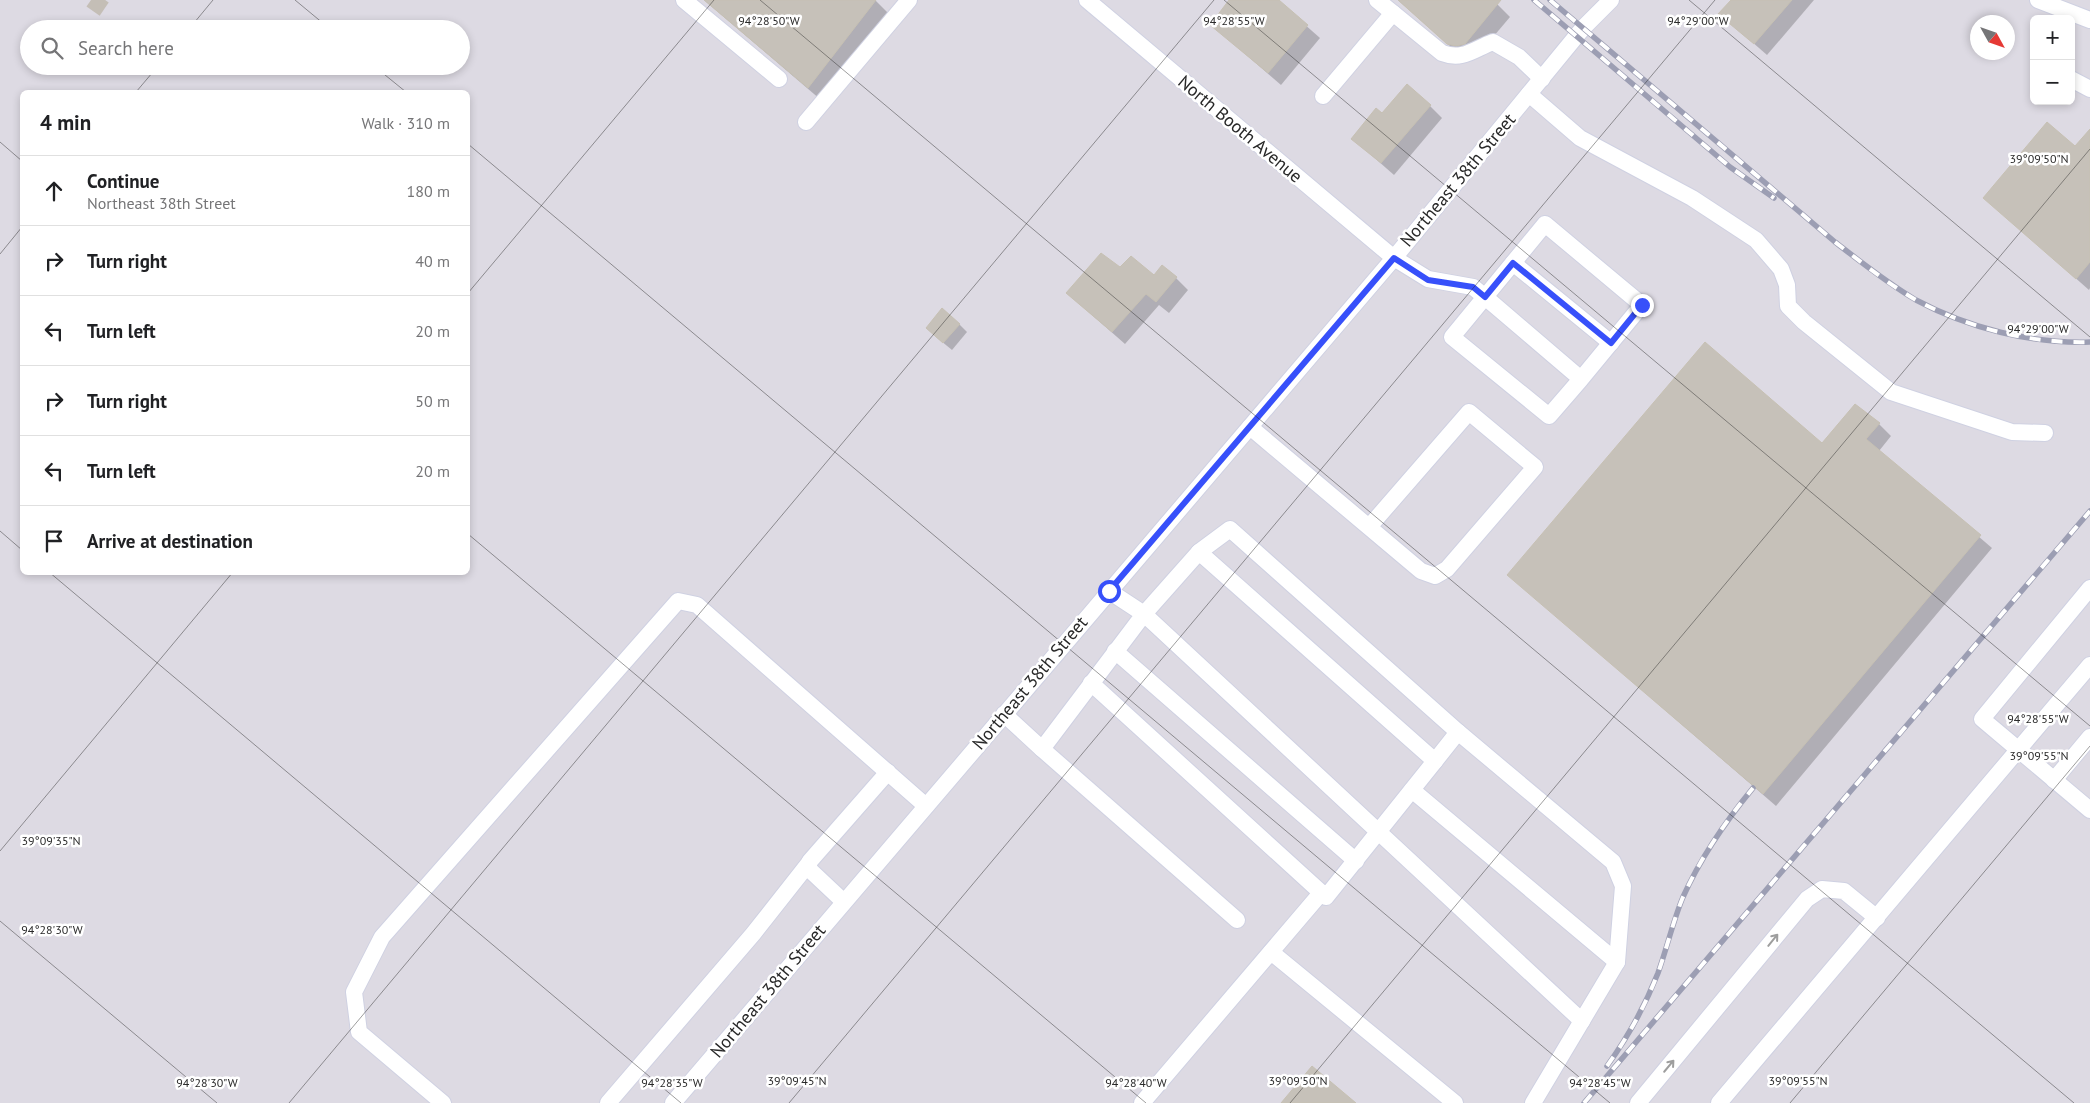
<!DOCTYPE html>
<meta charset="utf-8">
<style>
:root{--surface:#fff;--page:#f6f6f6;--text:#202124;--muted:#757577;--line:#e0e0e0}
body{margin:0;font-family:"PT Sans",sans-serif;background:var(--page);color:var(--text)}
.controls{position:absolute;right:15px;top:15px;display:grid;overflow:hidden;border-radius:8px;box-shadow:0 2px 8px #0003}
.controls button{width:45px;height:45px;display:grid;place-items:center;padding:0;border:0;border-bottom:1px solid var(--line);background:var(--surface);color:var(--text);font:25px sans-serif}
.compass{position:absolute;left:1970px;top:15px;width:45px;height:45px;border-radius:50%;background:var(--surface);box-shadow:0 2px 8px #0003;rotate:130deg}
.stop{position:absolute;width:15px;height:15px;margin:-11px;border:4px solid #3750fa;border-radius:50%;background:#fff}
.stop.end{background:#3750fa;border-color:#fff;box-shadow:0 1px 5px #0008}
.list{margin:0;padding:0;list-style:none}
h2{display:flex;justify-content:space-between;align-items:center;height:65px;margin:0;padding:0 20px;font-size:21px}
h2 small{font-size:16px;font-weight:400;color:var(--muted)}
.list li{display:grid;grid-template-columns:32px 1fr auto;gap:15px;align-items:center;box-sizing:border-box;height:70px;padding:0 20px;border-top:1px solid var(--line)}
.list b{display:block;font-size:19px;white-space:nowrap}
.list p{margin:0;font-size:16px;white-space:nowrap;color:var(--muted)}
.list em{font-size:16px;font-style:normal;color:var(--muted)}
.icon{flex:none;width:28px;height:28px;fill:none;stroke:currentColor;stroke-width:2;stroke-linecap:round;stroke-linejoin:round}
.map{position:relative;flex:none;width:2090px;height:1103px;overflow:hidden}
.search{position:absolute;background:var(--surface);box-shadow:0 2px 8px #0003;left:20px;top:20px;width:450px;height:55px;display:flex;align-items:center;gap:12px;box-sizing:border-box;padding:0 18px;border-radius:28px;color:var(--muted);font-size:19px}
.panel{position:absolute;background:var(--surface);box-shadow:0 2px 8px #0003;left:20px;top:90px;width:450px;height:485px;border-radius:8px}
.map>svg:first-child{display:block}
.industrial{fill:#dddae3;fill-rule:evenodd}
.shadow{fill:#0003}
.building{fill:#c6c1b9;stroke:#c6c0b3}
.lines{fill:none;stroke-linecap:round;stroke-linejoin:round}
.minor-tunnel{stroke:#c4beb6;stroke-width:16;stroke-dasharray:16 8;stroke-linecap:butt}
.minor-casing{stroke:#cfd1e2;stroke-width:18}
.minor{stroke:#fff;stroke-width:16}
.rail-casing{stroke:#9c9eb3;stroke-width:5.5}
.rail{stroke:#fff;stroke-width:4;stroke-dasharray:11;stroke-linecap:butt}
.oneway{stroke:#9e9e9e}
.route{stroke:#3750fa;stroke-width:6}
.ticks{fill:none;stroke:#282828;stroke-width:1;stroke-opacity:0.45}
.labels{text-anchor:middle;stroke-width:5;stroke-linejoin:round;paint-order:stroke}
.street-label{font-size:18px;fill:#282828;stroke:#fff}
.ticks-label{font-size:12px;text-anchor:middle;fill:#282828;stroke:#fff;stroke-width:5;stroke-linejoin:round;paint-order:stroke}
</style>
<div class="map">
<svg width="2090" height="1103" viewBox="0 0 2090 1103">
<rect width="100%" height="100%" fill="#ebe4d9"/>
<path class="industrial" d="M0,0H2090V1103H0ZM2034,19H2071V101H2034ZM1978,22H2008V52H1978ZM29,29H461V66H29ZM22,92H468V572H22Z"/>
<g class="shadow">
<path d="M704,0H875L888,13L821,100Z"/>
<path d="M1231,0H1277L1320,38L1281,85L1211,24Z"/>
<path d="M1398,0H1493L1510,17L1477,56H1461Z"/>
<path d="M1732,0H1814L1767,55L1720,14Z"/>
<path d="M1430,106L1442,118L1394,175L1353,139L1382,114Z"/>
<path d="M2090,130V288L2089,290L1985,198L2075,147Z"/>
<path d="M1120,269L1154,277L1176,278L1188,290L1169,313L1159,305L1125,344L1067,293Z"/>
<path d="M959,324L967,332L952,350L935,336Z"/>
<path d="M1879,424L1891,436L1879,451L1992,548L1776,806L1509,575L1822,445Z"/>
</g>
<g class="building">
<path d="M704,0H876L808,88Z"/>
<path d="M1229,0H1279L1308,25L1268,73L1210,25Z"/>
<path d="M1398,0H1501L1465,44L1456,46L1447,44Z"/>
<path d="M1731,0H1792L1754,44L1718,14Z"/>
<path d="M1407,84L1431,105L1381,163L1351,139L1376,108L1382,113Z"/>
<path d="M2047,122L2075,146L2090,129V262L2076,279L1983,198Z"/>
<path d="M1101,253L1120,267L1131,256L1154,275L1162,265L1177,277L1156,302L1146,294L1112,332L1066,293Z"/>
<path d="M942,308L960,324L943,343L926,328Z"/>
<path d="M1705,342L1822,443L1855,404L1880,423L1866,439L1981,535L1763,794L1507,575Z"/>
<path d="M1312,1066L1356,1103H1281Z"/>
</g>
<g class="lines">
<path class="minor-tunnel" d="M91,0L110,13"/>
<defs>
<g id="minor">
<path d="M684,0L779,79"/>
<path d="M1087,0L1394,258L1428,279L1473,287L1485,297L1581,379L1642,305L1545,224L1452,337L1549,416L1581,379"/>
<path d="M1377,0L1442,53C1463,61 1474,49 1493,42L1519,57L1542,79"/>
<path d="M2038,0L2090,20"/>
<path d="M2071,79L2090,89"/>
<path d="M1529,94L1580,138L1692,198L1756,240L1781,269L1787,285L1788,306L1804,322L1891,392L2012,432L2045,433"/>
<path d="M1323,96L1393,13"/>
<path d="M806,122L909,0"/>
<path d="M1513,263L1611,343"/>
<path d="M1250,427L1421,571L1435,576L1447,569L1535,467L1469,412L1369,527"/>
<path d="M1199,552L1230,529L1458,732L1435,761"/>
<path d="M2090,588L1982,719L2090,810"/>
<path d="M1115,651L1356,861"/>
<path d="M1091,683L1326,897L1435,761L1199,552L1144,614L1582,1021"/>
<path d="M1004,714L1042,749L1144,614L1109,591"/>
<path d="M1458,732L1613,862L1623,886L1617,962L1533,1103"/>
<path d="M1042,749L1237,920"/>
<path d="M2054,780L2090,737"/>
<path d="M1412,790L1617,962"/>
<path d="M844,902L811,871L808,866L810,861L888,772"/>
<path d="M1271,952L1455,1103"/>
<path d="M443,1103L359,1032L354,992L382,937L678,601L697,605L926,806"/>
<path d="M608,1103L753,934L809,863"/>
<path d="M673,1103L1394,258L1583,28L1611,0"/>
<path d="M1142,1103L1321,893"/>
<path d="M1638,1103L1807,899L1822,889L1844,891L1877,918"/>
<path d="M1719,1103L2090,665"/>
</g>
</defs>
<use href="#minor" class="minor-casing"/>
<use href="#minor" class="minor"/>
<defs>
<g id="rail">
<path d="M1534,0L1730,167L1774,198"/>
<path d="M1550,0L1835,242C1861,262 1887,283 1916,300C1968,328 2031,344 2090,342"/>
<path d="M1607,1066C1628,1037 1645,1006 1658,973C1667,948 1673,921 1683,897C1701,857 1725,822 1753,788"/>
<path d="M1584,1103L2090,511"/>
</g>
</defs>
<use href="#rail" class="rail-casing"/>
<use href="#rail" class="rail"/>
</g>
<defs><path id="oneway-shaft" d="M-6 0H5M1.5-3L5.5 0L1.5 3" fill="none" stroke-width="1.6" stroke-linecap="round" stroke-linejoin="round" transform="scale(1.25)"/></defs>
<g class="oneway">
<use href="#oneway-shaft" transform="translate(1773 940) rotate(-51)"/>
<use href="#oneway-shaft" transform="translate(1669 1066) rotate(-50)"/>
</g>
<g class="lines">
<path class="route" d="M1109,591L1394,258L1428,280L1473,287L1485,297L1513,263L1611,343L1642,305"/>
</g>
<path class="ticks" d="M295,0L330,29M760,0L2074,1103M1224,0L2090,726M1689,0L2090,337M189,29L213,0M374,66L406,92M136,92L158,66M0,142L22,161M468,144L1610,1103M0,254L22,227M468,293L714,0M0,531L22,550M468,534L1146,1103M49,572L681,1103M0,851L233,572M0,921L217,1103M289,1103L1214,0M789,1103L1715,0M1290,1103L2090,149M1790,1103L2090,746"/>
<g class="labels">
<g class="street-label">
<text transform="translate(1240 129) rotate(40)" y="6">North Booth Avenue</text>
<text transform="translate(1458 180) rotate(-50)" y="6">Northeast 38th Street</text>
<text transform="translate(1030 683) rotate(-50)" y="6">Northeast 38th Street</text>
<text transform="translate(768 991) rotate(-50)" y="6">Northeast 38th Street</text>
</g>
</g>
<g class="ticks-label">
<text x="769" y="25">94°28'50"W</text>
<text x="1234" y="25">94°28'55"W</text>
<text x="1698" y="25">94°29'00"W</text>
<text x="2039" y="163">39°09'50"N</text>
<text x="2038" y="333">94°29'00"W</text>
<text x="2038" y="723">94°28'55"W</text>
<text x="2039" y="760">39°09'55"N</text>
<text x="51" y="845">39°09'35"N</text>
<text x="52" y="934">94°28'30"W</text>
<text x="797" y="1085">39°09'45"N</text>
<text x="1298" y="1085">39°09'50"N</text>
<text x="1798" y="1085">39°09'55"N</text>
<text x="207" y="1087">94°28'30"W</text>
<text x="672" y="1087">94°28'35"W</text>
<text x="1136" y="1087">94°28'40"W</text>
<text x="1600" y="1087">94°28'45"W</text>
</g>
</svg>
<div class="controls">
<button>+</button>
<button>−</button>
</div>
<svg class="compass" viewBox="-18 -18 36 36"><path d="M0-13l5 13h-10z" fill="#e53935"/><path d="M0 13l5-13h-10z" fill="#757577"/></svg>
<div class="stop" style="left:1109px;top:591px"></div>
<div class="stop end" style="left:1642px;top:305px"></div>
<div class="search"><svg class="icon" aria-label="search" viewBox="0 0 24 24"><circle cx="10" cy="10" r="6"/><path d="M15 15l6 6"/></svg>Search here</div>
<section class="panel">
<h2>4 min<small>Walk · 310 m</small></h2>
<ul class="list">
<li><svg class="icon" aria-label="ahead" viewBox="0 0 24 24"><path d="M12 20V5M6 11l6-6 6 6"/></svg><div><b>Continue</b><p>Northeast 38th Street</p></div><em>180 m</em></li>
<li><svg class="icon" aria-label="right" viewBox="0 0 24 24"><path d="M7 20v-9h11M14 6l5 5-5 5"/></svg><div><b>Turn right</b></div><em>40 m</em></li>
<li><svg class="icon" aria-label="left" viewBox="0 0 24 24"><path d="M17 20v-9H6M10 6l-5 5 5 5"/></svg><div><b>Turn left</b></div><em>20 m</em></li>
<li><svg class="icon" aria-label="right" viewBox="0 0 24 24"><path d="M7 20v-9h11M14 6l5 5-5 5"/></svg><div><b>Turn right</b></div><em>50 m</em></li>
<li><svg class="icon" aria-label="left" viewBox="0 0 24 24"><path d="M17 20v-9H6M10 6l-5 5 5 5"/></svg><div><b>Turn left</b></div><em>20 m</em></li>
<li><svg class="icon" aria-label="arrive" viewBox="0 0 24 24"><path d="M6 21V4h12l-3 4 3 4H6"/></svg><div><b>Arrive at destination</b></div></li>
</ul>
</section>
</div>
